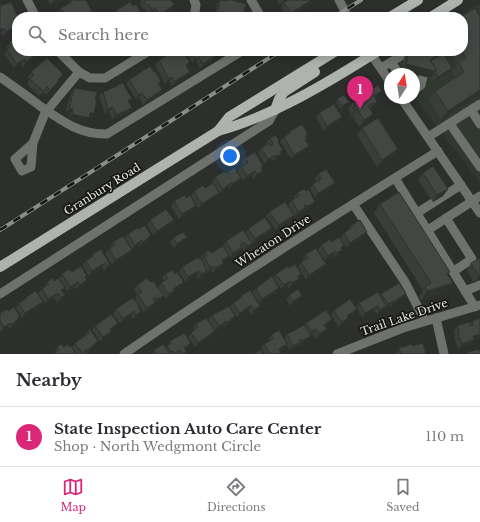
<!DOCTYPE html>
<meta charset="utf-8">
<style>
:root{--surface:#fff;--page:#f2f2f3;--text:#2b2b33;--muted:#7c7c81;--line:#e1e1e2;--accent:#db2777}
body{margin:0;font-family:"Libre Baskerville",serif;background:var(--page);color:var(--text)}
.compass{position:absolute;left:384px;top:68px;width:36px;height:36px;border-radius:50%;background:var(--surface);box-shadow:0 2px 10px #0003;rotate:12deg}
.you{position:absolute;left:230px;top:156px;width:14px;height:14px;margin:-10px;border:3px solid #fff;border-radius:50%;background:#1a73e8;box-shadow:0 0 0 6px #1a73e833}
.badge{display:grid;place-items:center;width:26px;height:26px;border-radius:50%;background:var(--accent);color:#fff;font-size:13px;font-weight:700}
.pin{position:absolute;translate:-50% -33px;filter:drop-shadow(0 1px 2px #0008)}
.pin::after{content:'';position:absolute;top:21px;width:14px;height:12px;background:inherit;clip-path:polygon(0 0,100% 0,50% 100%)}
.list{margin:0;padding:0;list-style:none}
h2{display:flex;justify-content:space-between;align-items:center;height:52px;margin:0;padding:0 16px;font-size:17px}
h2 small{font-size:13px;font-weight:400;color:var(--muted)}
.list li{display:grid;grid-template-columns:26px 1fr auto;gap:12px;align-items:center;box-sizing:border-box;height:60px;padding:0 16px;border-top:1px solid var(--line)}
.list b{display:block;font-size:15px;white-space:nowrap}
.list p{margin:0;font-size:13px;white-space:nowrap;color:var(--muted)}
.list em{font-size:13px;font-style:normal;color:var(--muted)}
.icon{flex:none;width:22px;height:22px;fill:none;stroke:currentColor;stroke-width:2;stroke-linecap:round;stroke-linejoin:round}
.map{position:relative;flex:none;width:480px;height:354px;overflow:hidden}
.search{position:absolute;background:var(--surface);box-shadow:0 2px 10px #0003;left:12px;right:12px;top:12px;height:44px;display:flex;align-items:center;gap:10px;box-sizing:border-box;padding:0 14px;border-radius:16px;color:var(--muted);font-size:15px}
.sheet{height:112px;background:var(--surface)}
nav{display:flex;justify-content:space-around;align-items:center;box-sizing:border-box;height:56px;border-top:1px solid var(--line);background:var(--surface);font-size:11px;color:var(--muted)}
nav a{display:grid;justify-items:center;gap:2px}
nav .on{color:var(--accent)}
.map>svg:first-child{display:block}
.built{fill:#313830}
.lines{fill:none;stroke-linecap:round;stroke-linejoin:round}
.minor{stroke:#6f716f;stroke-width:9}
.major{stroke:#afb3af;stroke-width:10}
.rail-casing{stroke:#8a8d8a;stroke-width:4}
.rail{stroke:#161715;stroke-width:2.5;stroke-dasharray:8;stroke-linecap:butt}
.wall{fill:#3a3d3a}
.shaded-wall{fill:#2f322f}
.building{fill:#434743;stroke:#2f322f}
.labels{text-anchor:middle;stroke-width:3.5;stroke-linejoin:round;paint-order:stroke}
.street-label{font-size:11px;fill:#e0e2e0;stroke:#161715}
</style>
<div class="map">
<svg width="480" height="354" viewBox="0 0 480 354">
<rect width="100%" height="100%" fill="#2c2f2c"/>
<path class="built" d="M480,3V183L414,96V74H398L387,60L402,51H463V17H457Z"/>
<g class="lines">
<g class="minor">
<path d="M27,0L36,17"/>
<path d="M194,0L196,5L194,17"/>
<path d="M251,0L261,17"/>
<path d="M339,0L348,17"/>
<path d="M58,51L79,72L90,78H105L149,51"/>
<path d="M369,51L390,82"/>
<path d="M391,62L409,51"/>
<path d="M381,68L391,62L399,74"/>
<path d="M409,74V73"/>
<path d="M0,77C13,86 27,96 40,106C62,121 80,135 107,134L242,51"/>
<path d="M414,90L421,85L423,76"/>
<path d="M401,98L480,213"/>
<path d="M471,110L480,124"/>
<path d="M450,124L480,167"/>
<path d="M428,137L480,104"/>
<path d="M33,143L31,167L22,171L15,159L33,143L45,113L79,72"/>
<path d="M395,178L475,307"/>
<path d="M353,204L405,282L425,321"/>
<path d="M417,213L461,185"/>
<path d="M446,218L472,259L454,271"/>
<path d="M428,230L480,196"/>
<path d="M465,291L480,285"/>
<path d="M0,294L269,121L275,110"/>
<path d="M436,318L444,354"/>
<path d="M124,354C226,283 332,217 438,151"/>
<path d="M337,354L403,328L480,305"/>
</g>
<g class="major">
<path d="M390,17L418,0"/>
<path d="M431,17L458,0"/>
<path d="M275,110L279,99L284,92L315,72"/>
<path d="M218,131C273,116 329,82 378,51"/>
<path d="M0,267L218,131L229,117L336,51"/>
</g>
<defs>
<g id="rail">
<path d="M334,17L361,0"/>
<path d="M0,230L280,51"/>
</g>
</defs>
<use href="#rail" class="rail-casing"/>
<use href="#rail" class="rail"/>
</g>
<g class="wall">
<path d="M48,0H62L50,5Z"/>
<path d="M71,0L78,1L91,17H60L57,13L61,8L68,4Z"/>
<path d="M140,0H172V1L171,10L160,17H155L152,13L149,15L145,9L144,10L140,5L142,3Z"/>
<path d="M220,0L227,1L228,0H231L243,17H214L217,4Z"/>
<path d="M277,0H285L284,2L279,5Z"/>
<path d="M284,2L312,3L290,17H287L281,7Z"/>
<path d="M0,6L17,17V28L3,37L1,33H0Z"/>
<path d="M133,6L144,17H112V16L115,11Z"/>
<path d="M480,17V95L441,120L429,100L435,91L456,78L452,72L458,64L450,51H463Z"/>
<path d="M12,40L37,55L23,67L21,64L14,68L4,54L7,50L6,48Z"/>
<path d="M94,51H107L98,57Z"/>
<path d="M186,51H216L215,59L200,68L196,61L192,63L187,55L188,53Z"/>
<path d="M407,51H429L439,56L449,72L434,81L431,76V78L401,71L405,54Z"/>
<path d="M159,60L187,76L172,86L169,82L165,84L155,65Z"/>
<path d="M31,72L63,74L58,80L56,86L46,95L43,92L39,96L27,84L30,79L28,77Z"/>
<path d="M154,72L161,81L159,85L162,90L159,95L143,105L139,97L136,99L126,84L129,80Z"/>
<path d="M117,85L129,103L128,113L112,119L109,112L105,114L99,96L103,92L116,87Z"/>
<path d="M74,88L95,100L94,113L91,118H89L86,122L68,119L70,114L65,113L71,93Z"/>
<path d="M363,95L377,98L376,99L377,102L372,109L370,110L373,114L368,121L359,127L352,116L350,117L349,115L351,112L348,109L353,102L361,97Z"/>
<path d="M337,99L347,105L340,109L336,101Z"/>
<path d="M319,113L342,117L339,122L324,131L316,118Z"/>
<path d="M362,128L398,149L393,156L377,167L357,135Z"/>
<path d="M290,131L308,134L306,137L307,139L306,140L305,151L291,159L280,141Z"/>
<path d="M270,138L279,141L278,142L283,150L277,159L273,161L272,159L264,164L258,153L261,148L267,145L266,143Z"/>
<path d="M245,158L261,168L259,175L253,179L252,176L243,181L237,171L243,165L242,163Z"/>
<path d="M226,173L237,182L229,189L228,188L219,194L216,189L215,197L198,208L191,196L194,191L205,188L212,183V182L215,177Z"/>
<path d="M423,173L448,189L443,196L433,202L418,180Z"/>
<path d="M318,174L332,188L315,198L310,189L313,184L316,182L314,179Z"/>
<path d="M298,192L312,207L295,217L288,205L292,200L295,198L294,197Z"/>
<path d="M186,198L196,206L193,210L179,219L171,206L174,201Z"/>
<path d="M380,204L448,275L453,283L447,292L421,300L419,296L423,290L374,213Z"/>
<path d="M269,212L294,215L291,220L276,230L266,216Z"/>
<path d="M150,220H174L170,225L153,235L147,225Z"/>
<path d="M350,226L367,232L364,237L347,248L340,238L344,233L348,230Z"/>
<path d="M137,228L146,243L140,246L139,245L132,249L125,238L128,234Z"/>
<path d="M272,228L269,233L252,244L248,248L244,251L241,247L242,248L239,253L230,258L229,256L226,261L223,262L220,268L212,273L211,270L207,272L204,276L198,279L196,276L185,282L179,272L182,267L199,259L202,261L203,259L201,257L205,252L211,253L223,246L226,241L245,233L248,229Z"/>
<path d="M173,238L184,242L174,248L170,243Z"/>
<path d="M113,242L132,250L128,255L112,265L105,254L109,249L111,248L110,247Z"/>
<path d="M331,242L344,245L338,254L334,258L333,256L325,261L318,250L321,245Z"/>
<path d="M306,254L326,264L323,269L306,280L298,267L301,262L304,261L303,259Z"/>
<path d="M92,255L110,265L107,269L104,271L102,268L89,276L82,266L86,261L90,258Z"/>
<path d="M480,258V279L474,283L467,270L471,263Z"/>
<path d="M289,268L301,274L298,278L296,284L289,288L287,286L281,289L275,280L276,293L259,303L253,294L257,311L251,315L248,310L237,317L230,307L233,303L238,300L241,296L252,293L256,288L273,278L276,274Z"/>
<path d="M70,271L87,276L86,278L83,285L76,289L74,287L67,291L59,279L62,274Z"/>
<path d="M165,274L181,287L174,291L171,296L166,299L164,296L160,300L154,304L152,308L144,313L135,299L137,295L134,289L137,285L150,282L163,295L158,287L161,283L164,281L162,278Z"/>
<path d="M47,282L62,292L65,295L61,300L57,303L54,298L45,304L38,294L42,289L44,287Z"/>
<path d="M406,293L402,298L390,307L389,306L385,309L384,308L382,311L377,314L374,311L362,318L357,309L354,314L348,317L345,323L338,327L331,315L334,310L356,307L359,303L380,296L381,294Z"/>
<path d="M289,295L302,296L298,300L290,306L286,299Z"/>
<path d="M26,297L40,307L22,318L16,308L19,303L23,301Z"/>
<path d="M139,305L138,307V316L133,319L131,316L120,324L113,314L116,309Z"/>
<path d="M8,311L20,317L15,325L9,329L8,327L1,332L0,330V313Z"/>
<path d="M212,315L232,321L224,327L223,326L215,331L208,320Z"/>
<path d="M472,321L480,338L474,340L471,344L458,349L454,337L455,335L454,331L457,326L469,324Z"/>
<path d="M306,323L329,324L326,326L324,333L316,339L312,334L310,336L307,341L299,346L298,344L297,346L289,350L287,344L284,349L280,351V354H264L261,348L264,344L269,341L268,340L271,335L284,339L287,334L305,325Z"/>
<path d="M196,324L211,336L195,347L188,337L191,333L194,331L193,329Z"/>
<path d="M95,326L115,327L111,330L108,336L100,342L92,330Z"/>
<path d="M88,331L98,341L95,345L86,354H54V353L57,348L69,347H72L75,343L85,335Z"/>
<path d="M170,341L191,343L187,348L185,349L187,352L185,354H152L154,350L166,348Z"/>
<path d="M412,346L426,354H396V353L399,348Z"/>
</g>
<g class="shaded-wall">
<path d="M54,0H62L50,5Z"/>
<path d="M283,0H285L284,2L279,5Z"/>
<path d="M312,0H314L312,3L289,17L291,13Z"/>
<path d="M174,5L171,10L160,17H158L160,15Z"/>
<path d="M155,8L152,13L149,15L152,10Z"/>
<path d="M93,13L91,17H86Z"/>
<path d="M17,25V28L3,37L6,32Z"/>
<path d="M4,28L1,33H0V30Z"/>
<path d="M40,51L37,55L23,67L26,62Z"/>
<path d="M103,51H107L98,57L101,52Z"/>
<path d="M218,54L215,59L200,68L203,64Z"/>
<path d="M440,54L436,61L430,64V60Z"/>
<path d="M199,57L196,61L192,63L196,59Z"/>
<path d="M24,59L21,64L14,68L17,64Z"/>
<path d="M406,64L435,71L431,78L401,71Z"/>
<path d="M452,68L449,72L434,81L438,77Z"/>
<path d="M190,72L187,76L172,86L175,81Z"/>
<path d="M172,77L169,82L165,84L169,79Z"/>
<path d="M59,81L56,86L46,95L50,90Z"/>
<path d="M162,90L159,95L143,105L147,100Z"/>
<path d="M480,90V95L441,120L448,111Z"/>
<path d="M382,91L377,98L369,103L374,96Z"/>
<path d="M142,93L139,97L136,99L139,95Z"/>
<path d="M349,102L347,105L340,109L342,106Z"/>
<path d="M377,102L372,109L368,111L373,104Z"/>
<path d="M113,107L109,112L105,114L108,109Z"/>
<path d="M132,108L128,113L112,119L116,115Z"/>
<path d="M69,109H73L70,114L65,113Z"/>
<path d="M357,109L352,116L350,117L355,110Z"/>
<path d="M90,113H94L91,118H89L86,122L68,119L72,114Z"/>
<path d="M373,114L368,121L359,127L364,120Z"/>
<path d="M342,117L339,122L324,131L327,126Z"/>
<path d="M309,146L305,151L291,159L294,155Z"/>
<path d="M398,149L393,156L377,167L382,160Z"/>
<path d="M283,150L277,159L273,161L280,152Z"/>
<path d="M276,155L272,159L264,164L268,159Z"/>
<path d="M255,171L252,176L243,181L247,176Z"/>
<path d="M263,171L259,175L253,179L257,174Z"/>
<path d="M241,178L237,182L229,189L232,184Z"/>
<path d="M231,183L228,188L219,194L223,189Z"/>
<path d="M335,183L332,188L315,198L318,193Z"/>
<path d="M448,189L443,196L433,202L437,195Z"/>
<path d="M219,193L215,197L198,208L202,204Z"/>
<path d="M315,202L312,207L303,211L306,207Z"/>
<path d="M306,205L303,210L305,208L302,213L295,217L298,212Z"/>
<path d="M196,206L193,210L179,219L182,214Z"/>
<path d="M294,215L291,220L276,230L279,225Z"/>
<path d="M174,220L170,225L153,235L157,231Z"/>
<path d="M272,228L269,233L252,244L255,239Z"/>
<path d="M367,232L364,237L347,248L350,243Z"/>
<path d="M151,235L146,243L140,246L143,242L148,237Z"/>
<path d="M187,237L184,242L174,248L177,244Z"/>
<path d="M142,240L139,245L132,249L135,245Z"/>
<path d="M252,244L248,248L244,251L247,246Z"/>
<path d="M344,245L338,254L334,258L341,248Z"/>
<path d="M242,248L239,253L230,258L233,253Z"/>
<path d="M132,250L128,255L112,265L116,260Z"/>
<path d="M336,251L333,256L325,261L328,256Z"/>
<path d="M229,256L226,261L219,265L222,260Z"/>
<path d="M105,263L102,268L89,276L92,271Z"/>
<path d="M224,263L220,268L212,273L216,268Z"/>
<path d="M326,264L323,269L306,280L309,275Z"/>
<path d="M110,265L107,269L104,271L108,266Z"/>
<path d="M214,266L211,270L207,272L211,268Z"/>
<path d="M199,271L196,276L185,282L188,277Z"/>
<path d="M207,271L204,276L198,279L201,274Z"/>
<path d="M480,275V279L474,283L479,276Z"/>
<path d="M299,279L296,284L289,288L292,283Z"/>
<path d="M87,280L83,285L76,289L80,285Z"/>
<path d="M291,281L287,286L281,289L284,285Z"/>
<path d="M78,282L74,287L67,291L70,287Z"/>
<path d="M184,282L181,287L174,291L171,296L166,299L173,289Z"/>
<path d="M453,283L447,292L421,300L428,291Z"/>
<path d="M279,288L276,293L259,303L262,299Z"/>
<path d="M58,293L54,298L45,304L48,299Z"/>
<path d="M406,293L402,298L390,307L394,302Z"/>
<path d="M65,295L61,300L57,303L61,298Z"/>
<path d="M164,296L160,300L154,304L152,308L144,313L147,308L155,303L157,299Z"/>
<path d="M302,296L298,300L290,306L293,301Z"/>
<path d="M393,301L389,306L385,309L388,304Z"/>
<path d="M43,302L40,307L22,318L25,313Z"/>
<path d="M251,305L248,310L237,317L240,313Z"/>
<path d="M260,306L257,311L251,315L254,310Z"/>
<path d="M378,306L374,311L362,318L365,313Z"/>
<path d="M386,306L382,311L377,314L380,310Z"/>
<path d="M357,309L354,314L344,320L347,316Z"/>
<path d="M134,311L131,316L120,324L123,319Z"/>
<path d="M141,312L138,316L133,319L136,315Z"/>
<path d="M235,316L232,321L224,327L227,323Z"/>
<path d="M20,317L15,325L9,329L17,319Z"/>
<path d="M348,318L345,323L338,327L342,322Z"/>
<path d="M332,319L329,324L321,329L324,325Z"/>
<path d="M227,321L223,326L215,331L219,326Z"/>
<path d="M11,323L8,327L1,332L4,327Z"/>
<path d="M118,323L115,327L106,333L110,329Z"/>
<path d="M316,329L312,334L309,336L312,332Z"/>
<path d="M327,329L324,333L316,339L319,334Z"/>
<path d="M112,331L108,336L100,342L103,337Z"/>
<path d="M215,331L211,336L195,347L198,343Z"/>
<path d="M480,334V338L470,341L473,336Z"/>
<path d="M311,336L307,341L299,346L302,341Z"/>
<path d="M301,339L297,346L289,350L293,346Z"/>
<path d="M474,340L471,344L458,349L462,344Z"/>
<path d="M98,341L95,345L85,354L87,351Z"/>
<path d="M191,343L187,348L181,352L184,348Z"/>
<path d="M287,344L284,349L275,353L279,349Z"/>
</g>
<g class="building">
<path d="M71,0H77L78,1L81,0H86L93,13L86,17H65L61,8L72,2Z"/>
<path d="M144,0H171L174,5L160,15L155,8L152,10L149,5H147Z"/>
<path d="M220,0L228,1V0H231L246,4L243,17H216Z"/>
<path d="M289,0H312L291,13L284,2Z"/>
<path d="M11,2L18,17H17V25L6,32L4,28L0,30V6Z"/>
<path d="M130,2L133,6L136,4L144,17H116L118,16L115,11Z"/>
<path d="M475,8L480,17V90L448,111L435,91L464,72L459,63L466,58L462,51H463V17H461Z"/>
<path d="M17,37V51H40L26,62L24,59L17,64L7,49L11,46L9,43L12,40Z"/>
<path d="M174,51H180L182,55L184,54L190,62L186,65L190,72L175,81L172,77L169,79L159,60Z"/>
<path d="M191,51H216L218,54L203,64L199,57L196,59Z"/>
<path d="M409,51H429L440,54L430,60L436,69L435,71L406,64Z"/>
<path d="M443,53L452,68L438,77L435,72L436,69L431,61Z"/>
<path d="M47,58L63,74L58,80L59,81L50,90L47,87L43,91L30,79L34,75L31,72Z"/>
<path d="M150,66L154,72L155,71L161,81L158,83L162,90L147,100L142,93L139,95L129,80Z"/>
<path d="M123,83L132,99L128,100L132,108L116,115L113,107L108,109L103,92L117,86V85Z"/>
<path d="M378,85L382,91L374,96L377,102L373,104V103L368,106L373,114L364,120L357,109L355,110L353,108L356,107L353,102L363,96V95Z"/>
<path d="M74,88L97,92L95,100H97L94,113H90L89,118L72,114L73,109H69Z"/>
<path d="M344,95L349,102L342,106L337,99Z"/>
<path d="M334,104L342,117L327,126L319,113Z"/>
<path d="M378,118L398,149L382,160L362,128Z"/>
<path d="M302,124L308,134L305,136L307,139L305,140L309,146L294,155L284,137L291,132L290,131Z"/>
<path d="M276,135L279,141L278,142L283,150L280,152L281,154L277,156L276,155L268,159L261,148L269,143L270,146L273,144L270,138Z"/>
<path d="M255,152L263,166L261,168L263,171L257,174L255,171L247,176L241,167L248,162L245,158Z"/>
<path d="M433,166L448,189L437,195L423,173Z"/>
<path d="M234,168L241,178L232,184L231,183L223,189L215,177L225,171L226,173Z"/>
<path d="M326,169L335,183L318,193L313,184L321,179L318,174Z"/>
<path d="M213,183L219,193L202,204L194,191L203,185L205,188Z"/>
<path d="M304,189L306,191L309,190L315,202L306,207V205L304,206L305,208L298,212L292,200L299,196L298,192Z"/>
<path d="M399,192L450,272L447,274L453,283L428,291L425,287L431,283L380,204Z"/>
<path d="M185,195L186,198L190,195L196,206L182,214L174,201Z"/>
<path d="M285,202L294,215L279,225L269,212Z"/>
<path d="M166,209L174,220L157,231L150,220Z"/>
<path d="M265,217L272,228L255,239L248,229Z"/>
<path d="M360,220L367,232L350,243L344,233L351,228L350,226Z"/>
<path d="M145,225L151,235L148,237L149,238L143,242L142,240L135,245L128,234L137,228L138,229Z"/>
<path d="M243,230L252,244L247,246L245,242L240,245L242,248L233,253L226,241Z"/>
<path d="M183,232L187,237L177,244L173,238Z"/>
<path d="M123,236L132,250L116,260L109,249L115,245L113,242Z"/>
<path d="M339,237L344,245L341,248L342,250L337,253L336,251L328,256L321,245L330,239L331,242Z"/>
<path d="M223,246L229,256L222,260L224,263L216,268L214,266L211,268L204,257L207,256L205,252L209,250L211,253Z"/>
<path d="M316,248L326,264L309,275L301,262L308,258L306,254Z"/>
<path d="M101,249L110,265L108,266L105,263L92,271L86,261L93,256L92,255Z"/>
<path d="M198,257L199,259H201L207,271L201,274L199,271L188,277L182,267Z"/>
<path d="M480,258V275L479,276L471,263Z"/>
<path d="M295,264L301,274L298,276L299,279L292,283L291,281L284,285L276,274L288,266L289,268Z"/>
<path d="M81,266L87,276L85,277L87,280L80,285L78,282L70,287L62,274L69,269L70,271L71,270L72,272Z"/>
<path d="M172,270L175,274L177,272L184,282L173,289L174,291L169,294L161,283L168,278L165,274Z"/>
<path d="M272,276L279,288L262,299L256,288Z"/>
<path d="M53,278L55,281L58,278L65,288L61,290L65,295L61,298L58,293L48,299L42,289L49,284L47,282Z"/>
<path d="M147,278L150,282L153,281L164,296L157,299L156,297L153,299L155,303L147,308L138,295L142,292L137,285Z"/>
<path d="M399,283L406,293L394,302L393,301L388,304L381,294Z"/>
<path d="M298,289L302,296L293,301L289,295Z"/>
<path d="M250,290L260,306L254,310L251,305L240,313L233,303L242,297L241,296Z"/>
<path d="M36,291L43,302L25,313L19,303L27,298L26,297Z"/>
<path d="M378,292L386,306L380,310L378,306L365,313L359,303Z"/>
<path d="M132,298L139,305L138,306L141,312L136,315L134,311L123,319L116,309Z"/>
<path d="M350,299L357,309L347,316L348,318L342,322L334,310Z"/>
<path d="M229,306L235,316L227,323V321L219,326L212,315Z"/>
<path d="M14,307L20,317L17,319L18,320L12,324L11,323L4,327L0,321V313L7,309L8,311Z"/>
<path d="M326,310L332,319L324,325L327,329L319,334L316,329L312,332L306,323Z"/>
<path d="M111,314L118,323L110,329L112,331L103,337L95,326Z"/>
<path d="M206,318L215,331L198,343L191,333L198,327L196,324Z"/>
<path d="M480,318V334L473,336L474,340L462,344L458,332L459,331L457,326L469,322L470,326L473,325L472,321Z"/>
<path d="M304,325L311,336L302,341L301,339L299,340L300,342L293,346L287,334Z"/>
<path d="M90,329L98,341L87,351L86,349L82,353L75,343L89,333L88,331Z"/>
<path d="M279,330L287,344L279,349L281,352L278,354H270L264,344L273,339L271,335Z"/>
<path d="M184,333L191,343L184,348L187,352L183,354H182L180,350L174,354L173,351L171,352L167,346L171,343L170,341Z"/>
<path d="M423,343L426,354H401L399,348L412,344V346Z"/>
<path d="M61,344L64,347L68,344L69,347L71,346L76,354H56L55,353L59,350L57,348Z"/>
<path d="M163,344L170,354H155L156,353L154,350Z"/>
<path d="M480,349V354H467V352Z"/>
<path d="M260,350L263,354H254Z"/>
</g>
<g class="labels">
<g class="street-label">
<text transform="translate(102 189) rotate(-32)" y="4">Granbury Road</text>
<text transform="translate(273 241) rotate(-33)" y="4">Wheaton Drive</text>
<text transform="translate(404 317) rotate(-19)" y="4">Trail Lake Drive</text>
</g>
</g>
</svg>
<svg class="compass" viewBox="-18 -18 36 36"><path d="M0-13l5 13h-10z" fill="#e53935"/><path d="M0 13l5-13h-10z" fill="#7c7c81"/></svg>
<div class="you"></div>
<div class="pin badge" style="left:360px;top:109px">1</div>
<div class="search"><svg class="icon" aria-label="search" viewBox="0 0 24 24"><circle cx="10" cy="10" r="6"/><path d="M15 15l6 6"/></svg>Search here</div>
</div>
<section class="sheet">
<h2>Nearby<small></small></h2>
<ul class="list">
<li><span class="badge">1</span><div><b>State Inspection Auto Care Center</b><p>Shop · North Wedgmont Circle</p></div><em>110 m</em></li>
</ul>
</section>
<nav>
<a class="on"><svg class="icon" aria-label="map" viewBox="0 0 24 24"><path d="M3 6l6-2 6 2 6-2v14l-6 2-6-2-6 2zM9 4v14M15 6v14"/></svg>Map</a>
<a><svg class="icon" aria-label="directions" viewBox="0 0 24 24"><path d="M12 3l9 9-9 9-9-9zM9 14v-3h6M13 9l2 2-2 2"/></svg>Directions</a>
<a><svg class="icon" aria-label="saved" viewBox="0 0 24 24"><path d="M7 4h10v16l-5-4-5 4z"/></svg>Saved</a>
</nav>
